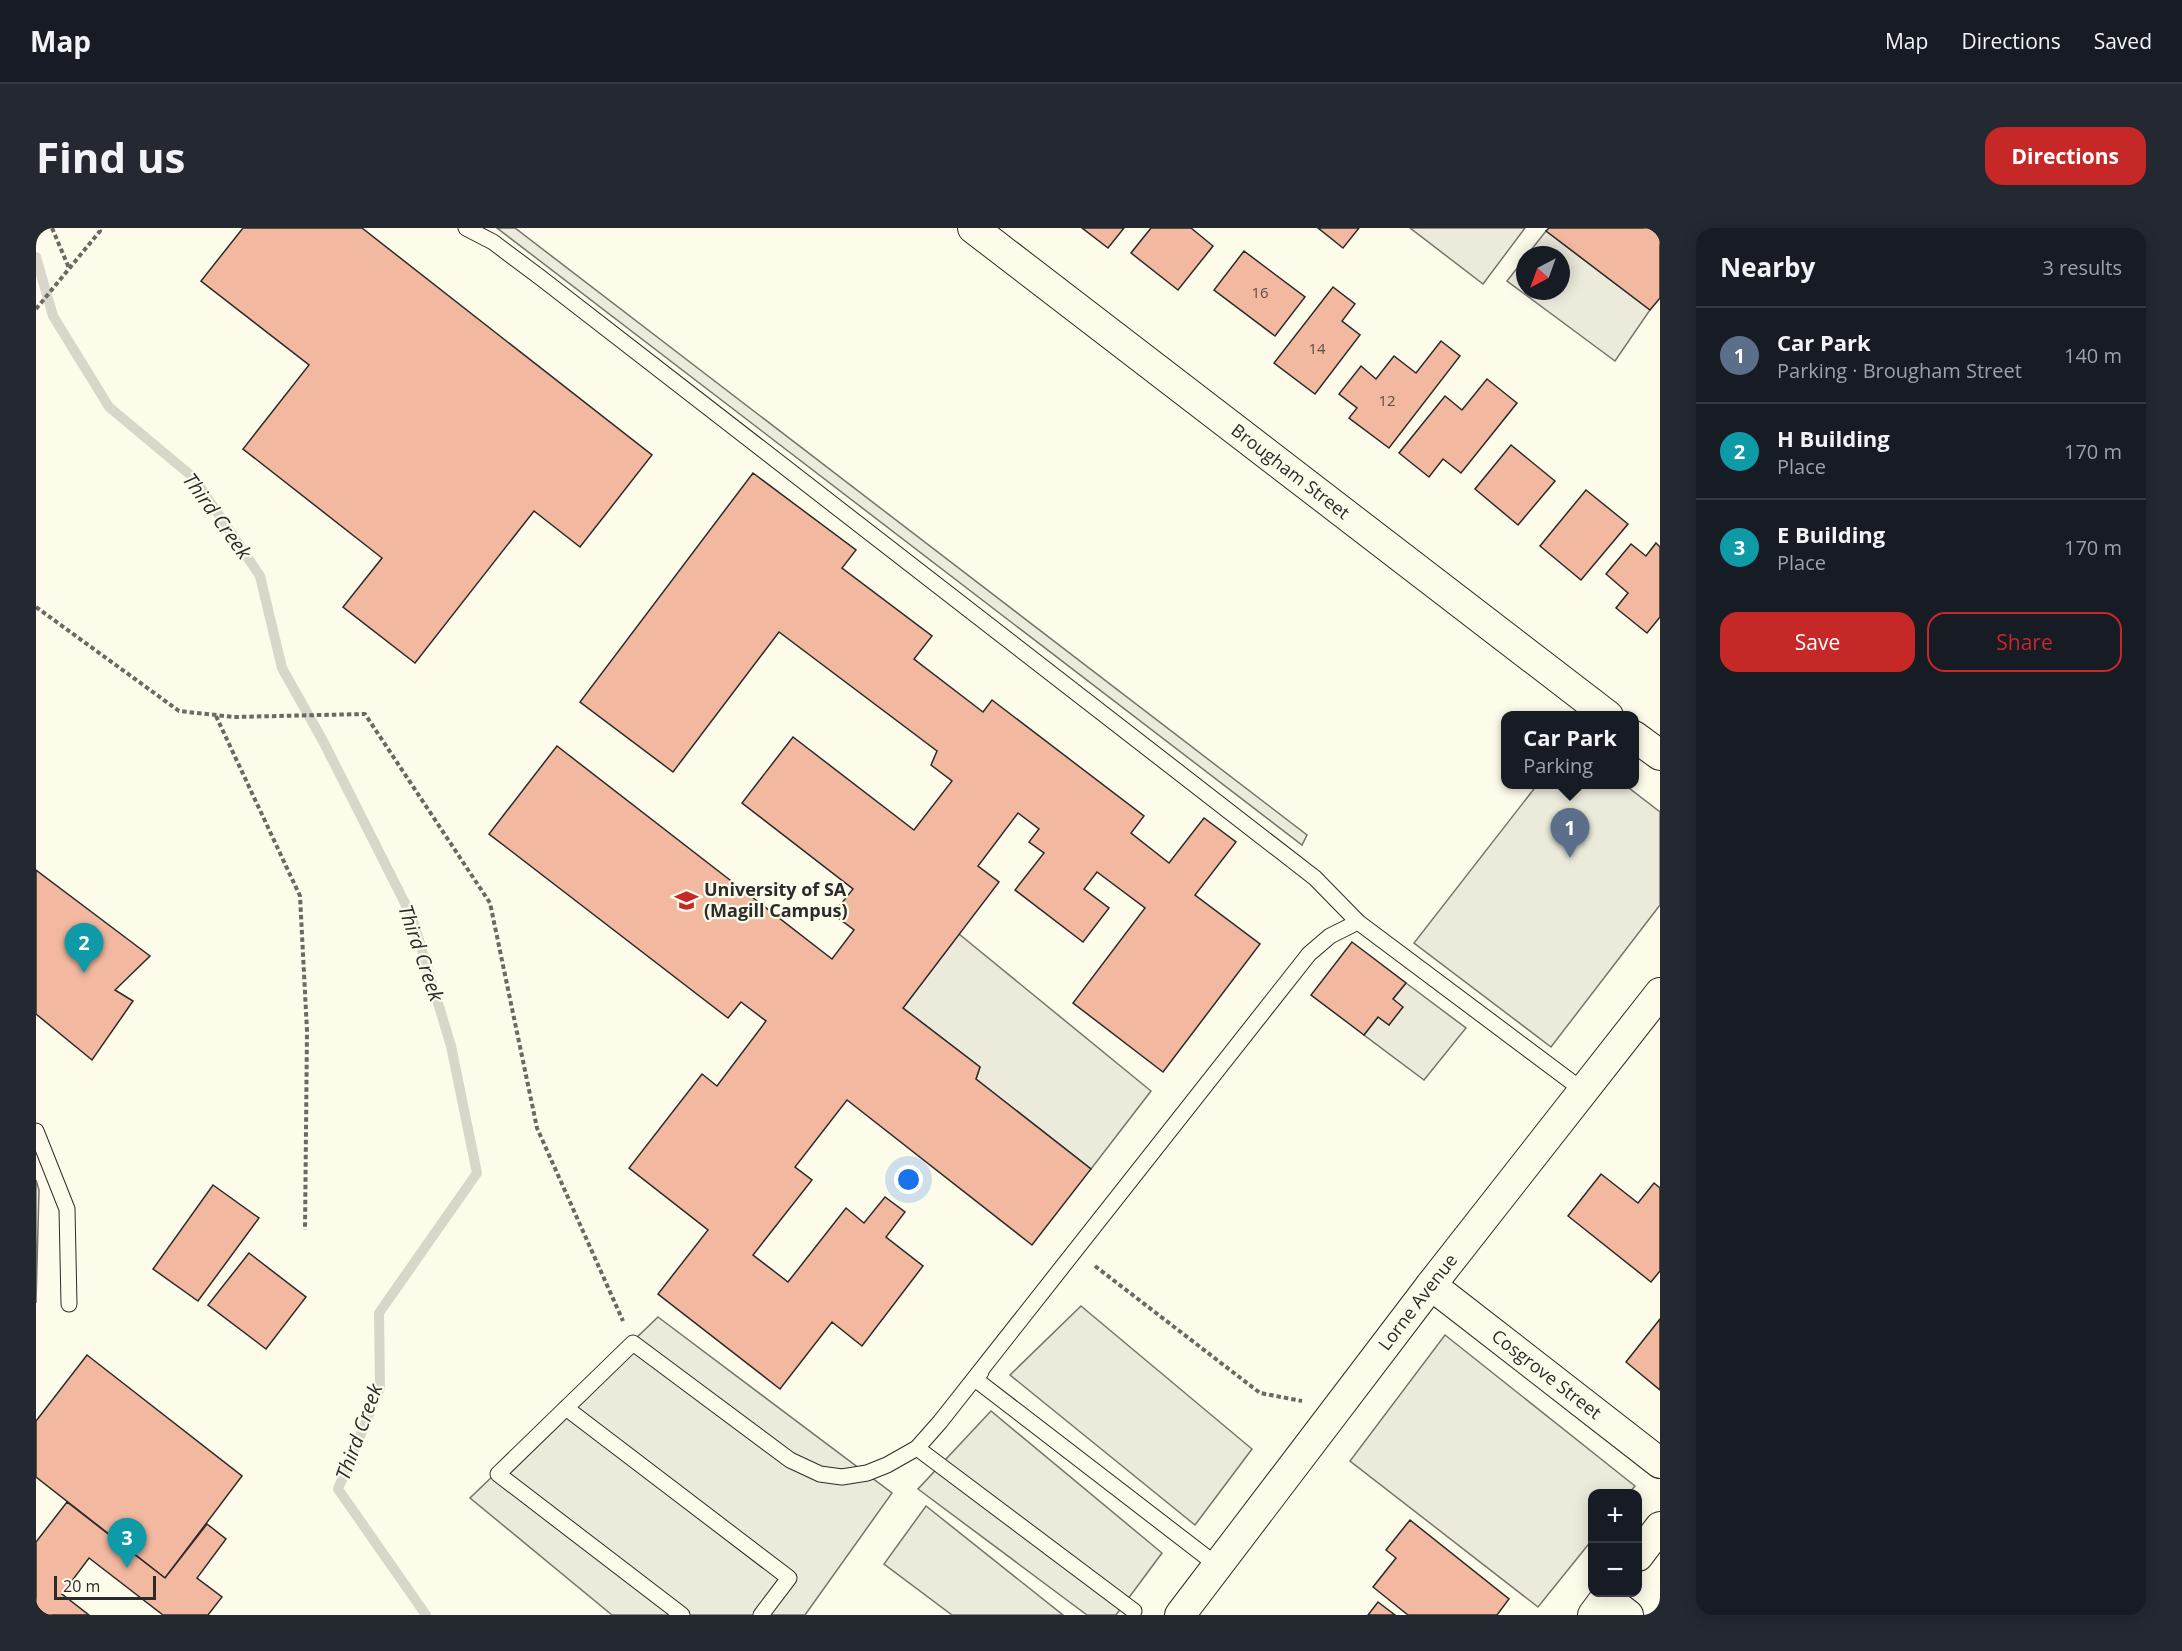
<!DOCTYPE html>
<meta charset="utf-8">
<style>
:root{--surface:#171b24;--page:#242831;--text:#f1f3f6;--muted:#9ea1a6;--line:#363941;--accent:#c62828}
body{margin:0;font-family:"Open Sans",sans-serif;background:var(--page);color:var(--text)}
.controls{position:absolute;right:18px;bottom:18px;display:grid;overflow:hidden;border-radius:12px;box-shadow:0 3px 15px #0003}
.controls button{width:54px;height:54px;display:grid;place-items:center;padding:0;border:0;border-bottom:2px solid var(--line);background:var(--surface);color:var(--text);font:30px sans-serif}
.compass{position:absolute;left:1480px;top:18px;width:54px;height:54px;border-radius:50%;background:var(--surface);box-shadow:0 3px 15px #0003;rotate:221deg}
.scale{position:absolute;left:18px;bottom:15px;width:102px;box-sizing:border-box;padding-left:6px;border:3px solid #2b2b2b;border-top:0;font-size:16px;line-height:21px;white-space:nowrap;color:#2b2b2b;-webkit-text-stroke:4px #fdfbea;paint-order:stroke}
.you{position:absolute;left:873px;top:952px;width:21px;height:21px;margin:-15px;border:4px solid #fff;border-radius:50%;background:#1a73e8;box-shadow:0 0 0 9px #1a73e833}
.badge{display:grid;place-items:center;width:39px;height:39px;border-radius:50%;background:var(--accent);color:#fff;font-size:20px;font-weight:700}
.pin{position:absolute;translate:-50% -50px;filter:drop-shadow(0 2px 3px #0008)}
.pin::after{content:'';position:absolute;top:32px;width:21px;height:18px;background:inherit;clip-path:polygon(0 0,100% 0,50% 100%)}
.popup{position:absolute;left:1465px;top:483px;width:138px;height:78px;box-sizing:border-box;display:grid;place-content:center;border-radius:12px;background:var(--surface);filter:drop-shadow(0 2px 4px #0005);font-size:20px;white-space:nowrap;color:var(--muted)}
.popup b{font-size:22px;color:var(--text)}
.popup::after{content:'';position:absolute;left:50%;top:100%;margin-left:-12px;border:12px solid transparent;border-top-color:var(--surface)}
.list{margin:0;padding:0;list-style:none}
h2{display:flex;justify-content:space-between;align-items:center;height:78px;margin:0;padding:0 24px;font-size:26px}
h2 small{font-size:20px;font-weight:400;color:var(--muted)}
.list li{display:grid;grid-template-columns:39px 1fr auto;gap:18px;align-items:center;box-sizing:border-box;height:96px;padding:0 24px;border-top:2px solid var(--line)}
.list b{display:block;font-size:22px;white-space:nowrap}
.list p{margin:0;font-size:20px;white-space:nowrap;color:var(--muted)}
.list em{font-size:20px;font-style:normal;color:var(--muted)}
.actions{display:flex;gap:12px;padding:18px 24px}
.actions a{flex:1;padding:14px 0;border:2px solid var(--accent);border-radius:18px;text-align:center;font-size:21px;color:var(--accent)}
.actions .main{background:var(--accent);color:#fff}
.map{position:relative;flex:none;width:1624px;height:1387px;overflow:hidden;border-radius:18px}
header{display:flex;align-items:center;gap:36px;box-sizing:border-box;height:84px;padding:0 30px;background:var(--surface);border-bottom:2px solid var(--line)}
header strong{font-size:28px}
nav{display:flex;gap:33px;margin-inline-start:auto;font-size:21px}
.intro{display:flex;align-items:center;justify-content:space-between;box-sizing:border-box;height:144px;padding:0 36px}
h1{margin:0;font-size:42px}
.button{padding:15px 27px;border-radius:18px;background:var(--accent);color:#fff;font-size:21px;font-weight:700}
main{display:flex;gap:36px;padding:0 36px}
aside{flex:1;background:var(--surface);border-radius:18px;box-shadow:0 3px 15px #0003}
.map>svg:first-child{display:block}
.green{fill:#ecebdb;stroke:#74746e;stroke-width:1.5}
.parking{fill:#eceadb;stroke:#74746e;stroke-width:1.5}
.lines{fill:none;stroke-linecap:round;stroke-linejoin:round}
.stream{stroke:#d8d7c9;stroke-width:10}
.building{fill:#f2b8a0;stroke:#2b2b2b;stroke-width:1.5}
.lane-casing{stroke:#2b2b2b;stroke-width:17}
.street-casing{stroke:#2b2b2b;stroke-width:32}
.path{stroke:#6a6964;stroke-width:4;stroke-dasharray:4.5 3;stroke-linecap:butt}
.lane{stroke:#fdfbea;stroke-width:15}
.street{stroke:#fdfbea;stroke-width:30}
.labels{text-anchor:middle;stroke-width:4.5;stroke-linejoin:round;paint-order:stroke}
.number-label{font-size:15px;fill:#5d4e48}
.street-label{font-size:18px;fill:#2b2b2b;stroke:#fdfbea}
.poi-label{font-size:18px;font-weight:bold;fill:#2b2b2b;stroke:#fdfbea;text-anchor:start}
.water-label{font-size:20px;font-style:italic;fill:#2b2b2b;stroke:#fdfbea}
</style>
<header>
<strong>Map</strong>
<nav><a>Map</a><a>Directions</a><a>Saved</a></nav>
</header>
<div class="intro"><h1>Find us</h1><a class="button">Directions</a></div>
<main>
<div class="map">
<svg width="1624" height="1387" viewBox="0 0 1624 1387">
<rect width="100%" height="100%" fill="#fdfbea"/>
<g class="green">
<path d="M0,952L3,962L0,1075Z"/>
<path d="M1409,1107L1599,1258L1593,1265L1556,1266V1312L1502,1379L1314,1233Z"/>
</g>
<g class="parking">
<path d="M461,0H479L1271,607L1266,617Z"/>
<path d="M1374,0H1489L1447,56Z"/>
<path d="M1510,3L1614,82L1579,133L1471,53L1489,30V63H1525V27H1491Z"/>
<path d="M1501,557H1589L1624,584V677L1515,819L1378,715Z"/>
<path d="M923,706L1115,863L1055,941L940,851L944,839L867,780Z"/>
<path d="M1370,755L1430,800L1388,852L1328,807L1342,789L1353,797L1357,771Z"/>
<path d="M1045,1078L1216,1221L1159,1297L974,1147Z"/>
<path d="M622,1089L856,1265L769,1387H576L434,1270Z"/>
<path d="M955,1183L1126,1325L1080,1387H1051L882,1261Z"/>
<path d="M890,1278L1027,1387H916L848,1336Z"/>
</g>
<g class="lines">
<path class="stream" d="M0,29L17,88L73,179L158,250L224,348L246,440L287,513L376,689L415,818L441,945L343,1085L344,1160L302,1261L390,1387"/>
</g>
<g class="building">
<path d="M207,0H326L616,227L544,319L498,283L379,435L307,379L346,330L207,221L273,137L165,53Z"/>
<path d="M1046,0H1088L1072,20Z"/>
<path d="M1115,0H1155L1177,18L1142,62L1095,25Z"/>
<path d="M1282,0H1323L1307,20Z"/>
<path d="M1513,0H1624V70L1614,82L1510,3Z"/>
<path d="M1208,23L1269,69L1239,108L1178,62Z"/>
<path d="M1297,59L1319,76L1306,93L1324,107L1279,166L1238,135Z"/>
<path d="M1405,113L1424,128L1353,220L1313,190L1321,180L1303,166L1325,138L1340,151L1358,128L1380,145Z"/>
<path d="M1451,151L1481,175L1425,245L1407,231L1393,249L1363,225L1409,168L1426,182Z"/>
<path d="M1475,217L1519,253L1482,297L1439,261Z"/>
<path d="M717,245L820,322L806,340L896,408L878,431L947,484L956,472L1108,588L1095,605L1133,635L1168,590L1200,614L1159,667L1224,716L1127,844L1037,775L1109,680L1061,644L1048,661L1073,680L1047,714L979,662L1008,625L993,614L1003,601L982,585L942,638L963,654L867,780L944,839L940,851L1055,941L996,1017L811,872L759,939L776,952L717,1027L752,1054L810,980L828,995L849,969L869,984L850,1009L887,1038L826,1118L796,1094L744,1161L622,1066L672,1002L593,940L666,846L681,858L730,793L705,774L692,790L453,606L521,518L796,731L818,702L797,686L817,661L706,575L757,509L878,602L916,553L895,537L901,523L743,404L637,544L544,474Z"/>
<path d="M1550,262L1592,296L1545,352L1504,318Z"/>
<path d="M1620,315L1624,319V389L1611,405L1580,380L1592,365L1570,346L1595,316L1610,328Z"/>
<path d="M0,642L114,728L79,762L97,773L56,832L0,786Z"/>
<path d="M1316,714L1370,755L1357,771L1367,779L1353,797L1342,789L1328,807L1275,767Z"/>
<path d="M1565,946L1602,975L1618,955L1624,960V1043L1615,1054L1532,988Z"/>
<path d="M177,957L223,990L162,1073L117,1041Z"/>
<path d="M213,1025L270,1069L230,1121L172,1077Z"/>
<path d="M1624,1091V1162L1590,1134Z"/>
<path d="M51,1127L206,1248L129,1350L0,1249V1193Z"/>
<path d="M31,1274L129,1350L171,1296L190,1311L161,1350L186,1369L172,1387H127L53,1330L26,1366L53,1387H0V1314Z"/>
<path d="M1374,1292L1473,1371L1461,1387H1372L1337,1359L1360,1330L1350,1322Z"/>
<path d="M1342,1374L1359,1387H1332Z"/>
</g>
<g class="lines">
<defs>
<g id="lane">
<path d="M430,0L457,14L505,50L1279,650L1322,694L1549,864"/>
<path d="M0,903L31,981L33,1076"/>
<path d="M945,1144L939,1151L1182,1338"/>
<path d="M530,1180L753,1350L725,1387"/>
<path d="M881,1220L1098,1383"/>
<path d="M646,1387L462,1246L597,1115L754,1232L784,1246L806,1249L831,1245L851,1237L881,1220L904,1194L1273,726L1294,708L1322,694"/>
</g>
<g id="street">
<path id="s1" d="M937,0L1572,488"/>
<path d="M1598,508L1624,527"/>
<path id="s2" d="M1395,1057L1624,1235"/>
<path d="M1602,1328L1624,1299"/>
<path d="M1570,1370L1592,1387"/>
<path id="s3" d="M1144,1387L1395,1057L1624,765"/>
<path d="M1557,1387L1574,1364"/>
</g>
</defs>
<use href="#lane" class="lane-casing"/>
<use href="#street" class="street-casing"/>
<g class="path">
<path d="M16,0L33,40"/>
<path d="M0,81L64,3L62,0"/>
<path d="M0,379L143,483L198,489L329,486L454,675L501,900L587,1093"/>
<path d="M180,488L264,668L271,803L269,1002"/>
<path d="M1059,1038L1224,1165L1266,1173"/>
</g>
<use href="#lane" class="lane"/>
<use href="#street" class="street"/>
</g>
<defs>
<symbol id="university-bare" viewBox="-9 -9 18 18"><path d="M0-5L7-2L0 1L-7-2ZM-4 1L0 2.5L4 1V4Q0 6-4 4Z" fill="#c62828" stroke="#fdfbea" stroke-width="2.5" paint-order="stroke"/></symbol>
</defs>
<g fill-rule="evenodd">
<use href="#university-bare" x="634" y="656" width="33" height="33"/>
</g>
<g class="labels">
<g class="number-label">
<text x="1224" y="70">16</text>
<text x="1281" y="126">14</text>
<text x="1351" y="178">12</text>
</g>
<g class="street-label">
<text dy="6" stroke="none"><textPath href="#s1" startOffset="400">Brougham Street</textPath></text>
<text dy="6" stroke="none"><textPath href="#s3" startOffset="393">Lorne Avenue</textPath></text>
<text dy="6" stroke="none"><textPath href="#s2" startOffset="146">Cosgrove Street</textPath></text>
</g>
<g class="poi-label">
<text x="668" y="668">University of SA<tspan x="668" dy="21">(Magill Campus)</tspan></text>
</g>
<g class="water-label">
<text transform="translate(181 288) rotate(54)" y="7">Third Creek</text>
<text transform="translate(385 725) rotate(71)" y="7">Third Creek</text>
<text transform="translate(323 1204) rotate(-70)" y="7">Third Creek</text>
</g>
</g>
</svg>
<div class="controls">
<button>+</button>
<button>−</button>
</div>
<svg class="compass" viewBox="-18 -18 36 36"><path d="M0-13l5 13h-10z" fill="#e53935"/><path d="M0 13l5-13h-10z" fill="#9ea1a6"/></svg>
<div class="scale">20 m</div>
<div class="you"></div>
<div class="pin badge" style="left:1534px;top:630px;background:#5c6f8a">1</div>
<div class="popup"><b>Car Park</b>Parking</div>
<div class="pin badge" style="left:48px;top:745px;background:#0f9aa8">2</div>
<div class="pin badge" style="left:91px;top:1340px;background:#0f9aa8">3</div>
</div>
<aside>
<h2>Nearby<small>3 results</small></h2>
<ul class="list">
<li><span class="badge" style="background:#5c6f8a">1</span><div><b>Car Park</b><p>Parking · Brougham Street</p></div><em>140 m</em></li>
<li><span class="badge" style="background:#0f9aa8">2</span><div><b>H Building</b><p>Place</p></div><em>170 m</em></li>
<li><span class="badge" style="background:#0f9aa8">3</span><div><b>E Building</b><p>Place</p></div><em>170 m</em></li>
</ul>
<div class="actions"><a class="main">Save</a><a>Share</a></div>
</aside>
</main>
